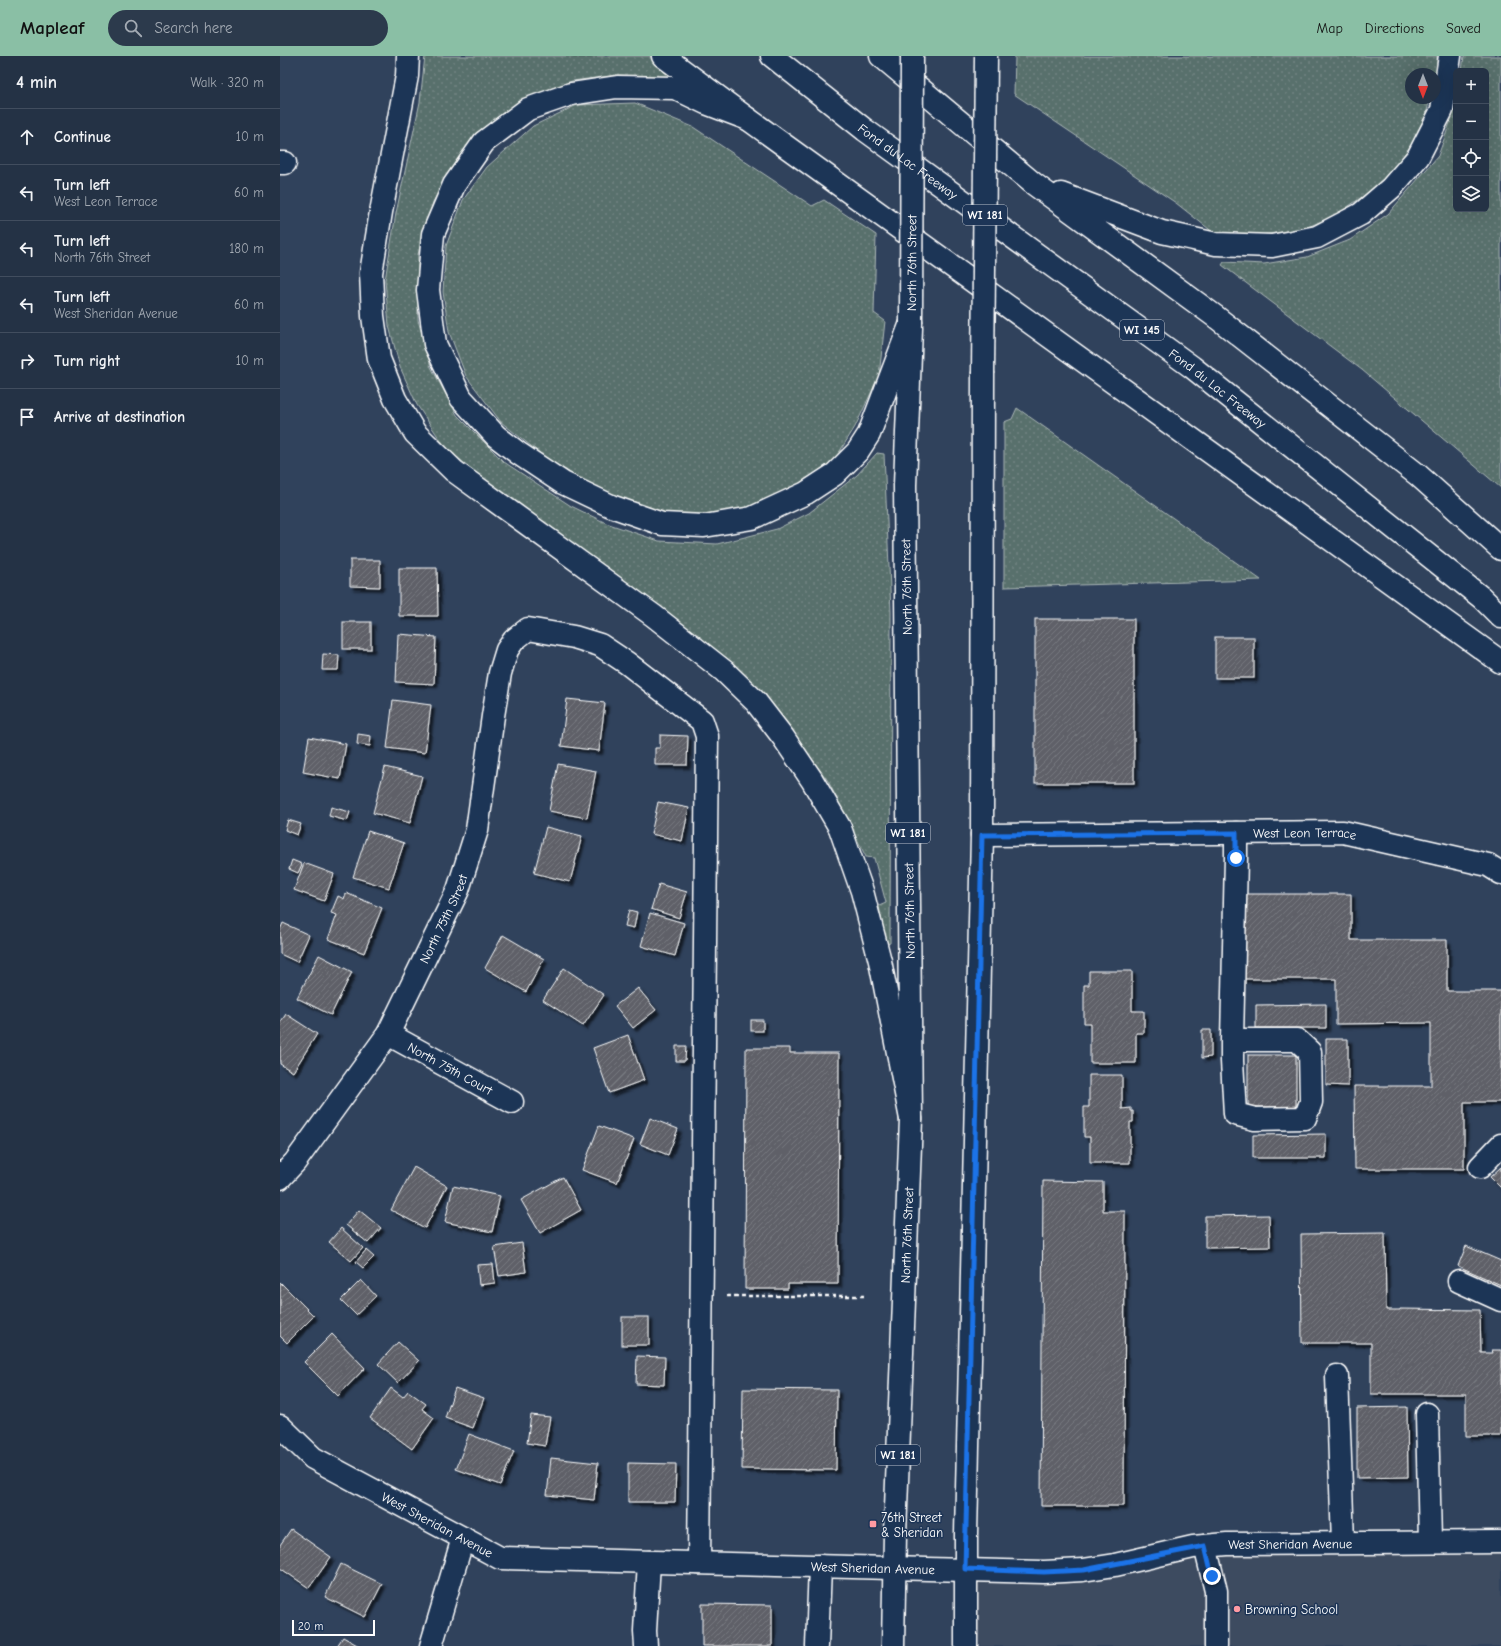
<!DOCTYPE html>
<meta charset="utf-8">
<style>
:root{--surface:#243245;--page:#2c3a4c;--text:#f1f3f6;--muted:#a3aab3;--line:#414d5e;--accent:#8abfa5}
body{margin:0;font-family:"Comic Neue",sans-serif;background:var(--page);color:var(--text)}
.controls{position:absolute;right:12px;top:12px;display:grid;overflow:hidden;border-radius:6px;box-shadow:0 4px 16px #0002}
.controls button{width:36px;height:36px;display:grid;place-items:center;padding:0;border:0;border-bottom:1px solid var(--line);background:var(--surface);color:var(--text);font:20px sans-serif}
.compass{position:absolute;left:1125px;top:12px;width:36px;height:36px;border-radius:50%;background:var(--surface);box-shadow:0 4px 16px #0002;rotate:180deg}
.scale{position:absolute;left:12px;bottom:10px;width:83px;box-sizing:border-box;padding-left:4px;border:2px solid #fff;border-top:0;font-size:11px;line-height:14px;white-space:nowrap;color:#fff;-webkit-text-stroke:3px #1d3557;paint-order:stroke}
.stop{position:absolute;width:12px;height:12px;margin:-9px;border:3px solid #1a73e8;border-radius:50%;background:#fff}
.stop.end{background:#1a73e8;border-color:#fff;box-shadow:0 1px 4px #0008}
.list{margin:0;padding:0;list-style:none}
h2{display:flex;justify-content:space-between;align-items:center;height:52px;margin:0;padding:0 16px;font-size:17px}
h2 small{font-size:13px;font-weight:400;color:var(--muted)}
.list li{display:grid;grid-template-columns:26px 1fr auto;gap:12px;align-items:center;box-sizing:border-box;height:56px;padding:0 16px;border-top:1px solid var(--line)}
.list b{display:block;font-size:15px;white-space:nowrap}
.list p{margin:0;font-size:13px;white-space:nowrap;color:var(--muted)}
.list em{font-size:13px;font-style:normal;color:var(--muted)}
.icon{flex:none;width:22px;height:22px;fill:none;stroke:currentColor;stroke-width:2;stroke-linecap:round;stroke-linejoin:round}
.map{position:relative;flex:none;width:1221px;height:1590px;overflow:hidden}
header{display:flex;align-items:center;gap:24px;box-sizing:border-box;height:56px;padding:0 20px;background:var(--accent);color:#111}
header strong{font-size:19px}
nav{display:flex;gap:22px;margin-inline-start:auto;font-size:14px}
.search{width:280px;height:36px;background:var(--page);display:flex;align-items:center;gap:10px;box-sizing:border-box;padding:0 14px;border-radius:22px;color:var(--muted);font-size:15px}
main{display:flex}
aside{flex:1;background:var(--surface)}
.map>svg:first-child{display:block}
.built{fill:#3e4b60}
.grass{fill:url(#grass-dots);stroke:#acb8b6}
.building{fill:url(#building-hatch);stroke:#fff;filter:url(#shadow)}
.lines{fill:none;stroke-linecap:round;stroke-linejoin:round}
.minor-casing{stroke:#fff;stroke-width:25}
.major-casing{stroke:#fff;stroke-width:25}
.highway-casing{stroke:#fff;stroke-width:25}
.path{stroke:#fff;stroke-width:2.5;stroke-dasharray:4 3;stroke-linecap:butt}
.minor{stroke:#1d3557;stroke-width:22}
.major{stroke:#1d3557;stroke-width:22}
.highway{stroke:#1d3557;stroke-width:22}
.major-bridge-casing{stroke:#fff;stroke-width:25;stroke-linecap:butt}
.major-bridge{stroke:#1d3557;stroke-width:22}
.route{stroke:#1a73e8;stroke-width:5}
.poi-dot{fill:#ff9aa2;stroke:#1d3557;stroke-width:1.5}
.labels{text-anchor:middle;stroke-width:3;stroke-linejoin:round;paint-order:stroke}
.shield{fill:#1d3557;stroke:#bbc2cd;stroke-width:1}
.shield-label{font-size:12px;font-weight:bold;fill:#fff}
.street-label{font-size:13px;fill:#fff;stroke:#1d3557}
.poi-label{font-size:13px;fill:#fff;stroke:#1d3557;text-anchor:start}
</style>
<header>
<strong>Mapleaf</strong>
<div class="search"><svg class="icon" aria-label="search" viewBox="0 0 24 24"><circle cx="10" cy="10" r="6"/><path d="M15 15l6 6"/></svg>Search here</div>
<nav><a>Map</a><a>Directions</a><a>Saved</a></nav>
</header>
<main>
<aside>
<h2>4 min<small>Walk · 320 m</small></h2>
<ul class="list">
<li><svg class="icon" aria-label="ahead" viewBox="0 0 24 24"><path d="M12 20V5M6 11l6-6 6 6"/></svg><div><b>Continue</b></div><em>10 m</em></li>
<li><svg class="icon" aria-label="left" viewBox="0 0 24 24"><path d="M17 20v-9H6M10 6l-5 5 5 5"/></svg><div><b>Turn left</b><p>West Leon Terrace</p></div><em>60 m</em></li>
<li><svg class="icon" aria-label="left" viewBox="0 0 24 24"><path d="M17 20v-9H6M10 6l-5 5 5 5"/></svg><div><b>Turn left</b><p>North 76th Street</p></div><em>180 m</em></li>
<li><svg class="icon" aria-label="left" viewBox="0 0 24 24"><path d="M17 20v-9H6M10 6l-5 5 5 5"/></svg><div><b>Turn left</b><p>West Sheridan Avenue</p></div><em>60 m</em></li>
<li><svg class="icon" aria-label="right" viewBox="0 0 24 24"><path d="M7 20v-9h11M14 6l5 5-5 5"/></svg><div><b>Turn right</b></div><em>10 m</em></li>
<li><svg class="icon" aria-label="arrive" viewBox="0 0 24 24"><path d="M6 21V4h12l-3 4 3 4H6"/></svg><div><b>Arrive at destination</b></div></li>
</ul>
</aside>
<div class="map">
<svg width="1221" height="1590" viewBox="0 0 1221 1590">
<defs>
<pattern id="grass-dots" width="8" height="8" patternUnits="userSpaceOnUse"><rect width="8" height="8" fill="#59706c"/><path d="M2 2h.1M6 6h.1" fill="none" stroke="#728582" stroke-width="1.8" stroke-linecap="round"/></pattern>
<pattern id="building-hatch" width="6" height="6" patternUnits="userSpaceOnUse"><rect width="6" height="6" fill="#5e6168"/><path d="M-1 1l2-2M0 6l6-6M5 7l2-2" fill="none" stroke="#76797f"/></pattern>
<filter id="shadow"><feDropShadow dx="3.5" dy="3.5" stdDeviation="1" flood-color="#0009"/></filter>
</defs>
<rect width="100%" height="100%" fill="#30425c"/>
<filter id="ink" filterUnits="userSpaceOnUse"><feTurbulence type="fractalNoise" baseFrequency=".025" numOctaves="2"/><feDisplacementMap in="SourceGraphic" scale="8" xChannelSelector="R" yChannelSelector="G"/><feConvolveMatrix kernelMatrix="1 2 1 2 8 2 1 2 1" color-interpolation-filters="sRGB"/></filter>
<g filter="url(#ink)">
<path class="built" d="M1221,1487V1590H700L685,1513L876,1500Z"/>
<g class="grass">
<path d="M145,0H376L399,17L396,26L379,21L338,19L292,25L267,34L236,51L197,80L175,107L153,146L138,198V264L151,311L177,359L224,406L291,450L326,467L379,485L437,488L497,473L529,457L577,419L597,397L604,398L611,556L610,887L606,888L599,850L606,847L594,802L586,801L548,725L503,663L202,422L165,391L137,349L120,311L109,270L105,224L116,157L140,46Z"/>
<path d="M735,0H1157V11L1155,22V18H1131V42H1150L1146,59L1131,89L1105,125L1056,159L1021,174L971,180L934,177L896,147L734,38Z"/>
<path d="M1184,0H1221V432L1082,314L942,209L944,206L984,208L1027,201L1070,184L1108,158L1158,100L1176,50V153H1206V15H1182Z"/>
<path d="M355,47L413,71L532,150L544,144L596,179L594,257L605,265L599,320L575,371L555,403L519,432L453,459L379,457L310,429L266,402L221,366L186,320L169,276L163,236L166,190L183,144L207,111L253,70L297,49Z"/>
<path d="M737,352L981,524L724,531V366L732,363Z"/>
</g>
<g class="building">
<path d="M70,504H100V531L70,530Z"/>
<path d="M119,512H157L158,560H119Z"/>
<rect x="755" y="563" width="99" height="164"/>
<rect x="63" y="566" width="28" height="27"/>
<path d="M118,578L156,581L154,628L116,626Z"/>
<rect x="935" y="581" width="39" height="41"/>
<path d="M43,598L59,599L58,614H42Z"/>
<path d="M287,643L325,647L319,695L281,690Z"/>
<path d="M113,644L151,649L145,697L107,692Z"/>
<path d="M78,678L91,680L90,690L77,688Z"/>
<path d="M380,679L408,680L407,709H375V692H380Z"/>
<path d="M29,681L66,688L60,723L23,716Z"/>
<path d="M278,708L316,715L307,762L269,755Z"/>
<path d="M105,711L142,720L130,767L93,757Z"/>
<path d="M378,746L409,752L402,785L371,778Z"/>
<path d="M51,751L70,756L67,765L49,760Z"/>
<path d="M8,764L21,768L17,779L5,774Z"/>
<path d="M266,771L302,780L290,826L254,817Z"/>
<path d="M88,775L124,787L109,832L73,821Z"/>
<path d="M12,804L22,808L18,817L9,813Z"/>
<path d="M24,807L54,818L44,845L14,834Z"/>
<path d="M379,828L407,836L399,862L371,853Z"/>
<path d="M66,837L102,852L84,897L48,883L57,859L51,857L58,840L64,843Z"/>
<path d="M961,838H1071V884H1167V935H1221V1046H1184V1113H1075L1074,1030H1151V967L1056,968V923H961Z"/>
<path d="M349,854L357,856L354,872L345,870Z"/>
<path d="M370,857L404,867L395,900L361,890Z"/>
<path d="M3,867L29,879L17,906L0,898V874Z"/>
<path d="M223,879L264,903L246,936L205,912Z"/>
<path d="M39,899L72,916L51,959L17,942Z"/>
<path d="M284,912L324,939L303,970L263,944Z"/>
<path d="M809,915H852V955H864V977H856V1007H810V967H804V929H809Z"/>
<path d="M358,932L376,954L353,972L335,950Z"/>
<path d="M1046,948V972H976V949Z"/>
<path d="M6,958L37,978L13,1016L0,1008V967Z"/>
<rect x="471" y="964" width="12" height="11"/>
<path d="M922,974H931V1001L922,1002Z"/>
<path d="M348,979L364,1024L329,1037L313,992Z"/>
<path d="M1046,983H1068V1030L1046,1029Z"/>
<path d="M396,990H406L405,1005H396Z"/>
<path d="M466,992H510V997H559L558,1228H508V1233H465Z"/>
<rect x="968" y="999" width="48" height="52"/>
<path d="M809,1019H842V1053L851,1052V1055H853V1066H850V1107H810V1081H804V1051H809Z"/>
<path d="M370,1062L398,1073L388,1099L360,1088Z"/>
<path d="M319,1070L354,1083L337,1127L302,1114Z"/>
<path d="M1046,1078V1102H973V1079Z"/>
<path d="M134,1111L167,1130L145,1172L111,1154Z"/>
<path d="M1221,1111V1132L1210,1121Z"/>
<path d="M283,1121L301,1154L260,1177L241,1144Z"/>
<path d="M763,1125L823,1126V1155H845L844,1450H761Z"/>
<path d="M173,1130L220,1140L212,1176L165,1166Z"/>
<path d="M79,1154L101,1172L88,1187L66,1169Z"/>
<path d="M989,1159L990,1191L925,1192V1160Z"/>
<path d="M61,1172L83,1192L71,1205L49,1186Z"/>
<path d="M1105,1177L1106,1254H1120V1253L1200,1254L1201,1297H1213L1212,1294H1221V1380H1186V1338H1091V1287H1022L1021,1178Z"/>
<path d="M242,1187L246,1216L219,1220L214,1191Z"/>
<path d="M1186,1190L1221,1205V1229L1178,1210Z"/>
<path d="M86,1194L94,1201L83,1212L76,1206Z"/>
<path d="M213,1208L215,1227L199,1229L197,1209Z"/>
<path d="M81,1224L96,1240L76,1259L61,1244Z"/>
<path d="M0,1226L34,1260L7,1287L0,1280Z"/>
<rect x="342" y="1261" width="27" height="28"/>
<path d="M52,1278L85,1312L58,1340L24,1306Z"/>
<path d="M118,1286L139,1305L118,1327L98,1308Z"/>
<path d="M357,1300L385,1301L384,1329L356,1328Z"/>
<path d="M111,1332L123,1341L128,1335L146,1348L142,1353L154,1362L132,1393L90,1362Z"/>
<path d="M175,1332L204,1342L193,1372L165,1362Z"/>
<path d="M463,1333L557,1334L556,1414L462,1413Z"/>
<path d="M1127,1351L1128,1421L1077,1422V1352Z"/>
<path d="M251,1359L270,1361L265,1390L247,1387Z"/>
<path d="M189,1378L234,1395L220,1429L176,1413Z"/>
<path d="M271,1402L318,1407L314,1444L267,1439Z"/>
<path d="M348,1407L396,1408L395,1446H348Z"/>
<path d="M11,1473L51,1501L29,1532L0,1512V1489Z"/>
<path d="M61,1508L102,1528L85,1561L45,1541Z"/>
<path d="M422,1548L492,1549V1590H422Z"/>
<path d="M63,1581L79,1590H57Z"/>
</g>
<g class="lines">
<defs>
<g id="minor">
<path d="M0,107H5"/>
<path id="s1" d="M702,779L1063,776L1208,809L1221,817"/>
<path id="s2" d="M108,978L232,1046"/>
<path d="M952,984H1017L1030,996L1031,1046L1025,1062L975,1063L955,1058L952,1005V984L956,801V777"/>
<path d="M1200,1111L1221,1089"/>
<path id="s3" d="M0,1122L15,1106L108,978L178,834L197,774L213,660L220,617L227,594L234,584L248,573L294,581L320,589L347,607L422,665L427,680L419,1507"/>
<path d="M1179,1225L1221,1244"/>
<path d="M1057,1320L1063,1486"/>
<path d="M1147,1358L1150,1485"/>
<path id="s4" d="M0,1370L33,1402L220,1502L764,1516L803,1514L835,1509L913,1491L947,1488L1221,1486"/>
<path d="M925,1490L936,1535V1590"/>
<path d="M151,1590L183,1482"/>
<path d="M366,1590L365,1575L369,1506"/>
<path d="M537,1590L540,1510"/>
</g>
<g id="major">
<path id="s5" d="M613,1590L615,1478L631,1063L625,429L631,272"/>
<path d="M686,1590V1478L702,779L703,318"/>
</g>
<g id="highway">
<path d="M128,0L127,20L101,156L91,217L93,260L99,303L115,343L135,377L174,415L374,560L444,615L476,646L503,681L532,724L560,772L582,835L600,905L631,1063"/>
<path d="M383,0L468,63L1221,606"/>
<path id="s6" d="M492,0L585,74L912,311L1202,542L1221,561"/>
<path d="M601,0L754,128L936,261L1138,419L1221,493"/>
<path d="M468,63L426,47L395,32L337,31L291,38L248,53L204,86L174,129L153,178L148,234L155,288L181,342L216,380L238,397L283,427L331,450L382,468L424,470L472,462L526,437L555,418L578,395L589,378L631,267"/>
<path d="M781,138L882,176L936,188L992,190L1037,181L1081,158L1111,132L1138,101L1162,54L1170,0"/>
</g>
</defs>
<use href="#minor" class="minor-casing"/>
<use href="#major" class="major-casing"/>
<use href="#highway" class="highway-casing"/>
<path class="path" d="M447,1240H587"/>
<use href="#minor" class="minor"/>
<use href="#major" class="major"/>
<use href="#highway" class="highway"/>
<defs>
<g id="major-bridge">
<path id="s7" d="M631,267L632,0"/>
<path d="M703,318L706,0"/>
</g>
</defs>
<use href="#major-bridge" class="major-bridge-casing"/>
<use href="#major-bridge" class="major-bridge"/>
</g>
</g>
<g class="lines" filter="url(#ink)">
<path class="route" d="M932,1520L925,1490L804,1514L764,1516L685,1513L702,779L956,777V802"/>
</g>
<g class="poi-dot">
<rect x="589" y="1464" width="8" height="8" rx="2"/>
<circle cx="957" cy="1553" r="4"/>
</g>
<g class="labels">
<g class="shield">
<rect x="683" y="149" width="44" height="20" rx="3"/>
<rect x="840" y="264" width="44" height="20" rx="3"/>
<rect x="606" y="767" width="44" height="20" rx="3"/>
<rect x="596" y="1389" width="44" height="20" rx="3"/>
</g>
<g class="shield-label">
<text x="705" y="163">WI 181</text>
<text x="862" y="278">WI 145</text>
<text x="628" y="781">WI 181</text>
<text x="618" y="1403">WI 181</text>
</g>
<g class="street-label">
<text dy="5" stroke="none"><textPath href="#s6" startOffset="172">Fond du Lac Freeway</textPath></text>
<text dy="5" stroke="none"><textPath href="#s7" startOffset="60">North 76th Street</textPath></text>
<text dy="5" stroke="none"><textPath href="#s6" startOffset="556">Fond du Lac Freeway</textPath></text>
<text transform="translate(626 531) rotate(-91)" y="5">North 76th Street</text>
<text dy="5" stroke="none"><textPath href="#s1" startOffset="323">West Leon Terrace</textPath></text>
<text transform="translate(629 855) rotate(-91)" y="5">North 76th Street</text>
<text dy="5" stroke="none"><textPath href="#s3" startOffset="308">North 75th Street</textPath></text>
<text dy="5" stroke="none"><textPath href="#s2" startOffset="71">North 75th Court</textPath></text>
<text dy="5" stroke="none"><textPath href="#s5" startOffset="411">North 76th Street</textPath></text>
<text dy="5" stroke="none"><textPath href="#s4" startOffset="187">West Sheridan Avenue</textPath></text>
<text dy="5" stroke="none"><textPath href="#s4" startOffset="1051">West Sheridan Avenue</textPath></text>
<text dy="5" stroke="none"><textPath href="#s4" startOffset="631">West Sheridan Avenue</textPath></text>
</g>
<g class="poi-label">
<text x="601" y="1466">76th Street<tspan x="601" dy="15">&amp; Sheridan</tspan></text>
<text x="965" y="1558">Browning School</text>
</g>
</g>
</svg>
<div class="controls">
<button>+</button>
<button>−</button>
<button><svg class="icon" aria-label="locate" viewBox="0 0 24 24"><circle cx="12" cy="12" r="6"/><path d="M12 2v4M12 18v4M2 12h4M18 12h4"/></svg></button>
<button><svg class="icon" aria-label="layers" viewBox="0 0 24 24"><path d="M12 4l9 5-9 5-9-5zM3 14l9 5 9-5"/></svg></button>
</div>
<svg class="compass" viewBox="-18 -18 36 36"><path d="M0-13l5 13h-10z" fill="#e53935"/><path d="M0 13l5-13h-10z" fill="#a3aab3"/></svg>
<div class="scale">20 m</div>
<div class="stop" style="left:956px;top:802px"></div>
<div class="stop end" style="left:932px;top:1520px"></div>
</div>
</main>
